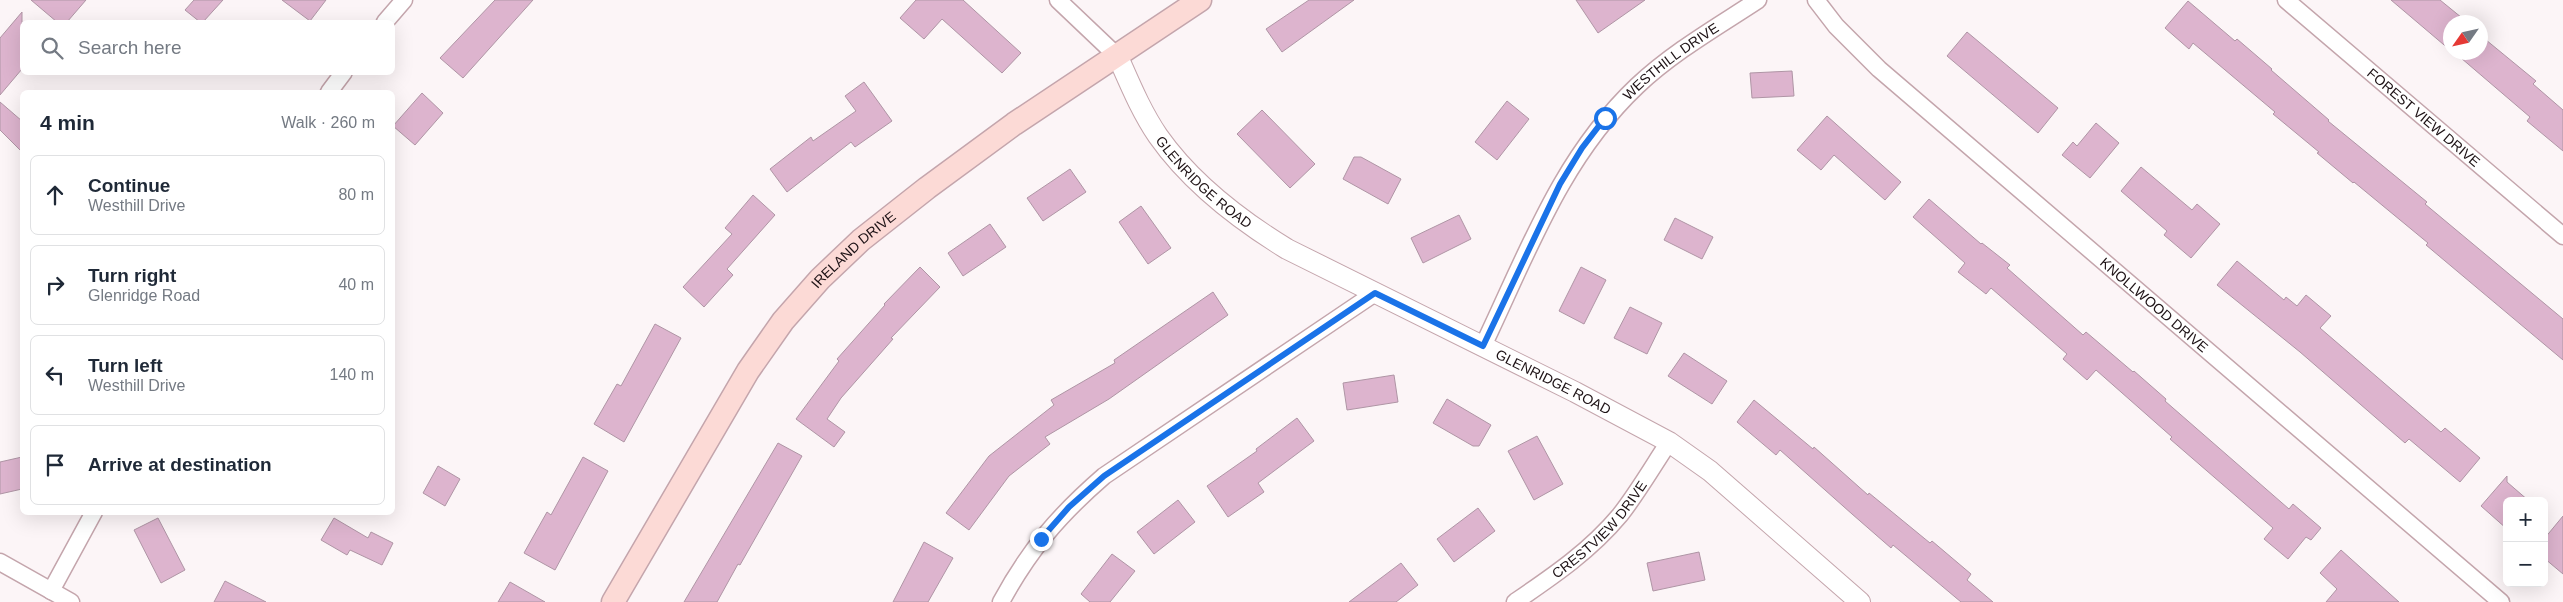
<!DOCTYPE html>
<meta charset="utf-8">
<style>
:root{--surface:#fff;--page:#f6f6f7;--text:#1f2937;--muted:#747a83;--line:#e0e1e3}
body{margin:0;font-family:Helvetica,sans-serif;background:var(--page);color:var(--text)}
.controls{position:absolute;right:15px;bottom:15px;display:grid;overflow:hidden;border-radius:8px;box-shadow:0 5px 20px #0002}
.controls button{width:45px;height:45px;display:grid;place-items:center;padding:0;border:0;border-bottom:1px solid var(--line);background:var(--surface);color:var(--text);font:25px sans-serif}
.compass{position:absolute;left:2443px;top:15px;width:45px;height:45px;border-radius:50%;background:var(--surface);box-shadow:0 5px 20px #0002;rotate:236deg}
.stop{position:absolute;width:15px;height:15px;margin:-11px;border:4px solid #1a73e8;border-radius:50%;background:#fff}
.stop.end{background:#1a73e8;border-color:#fff;box-shadow:0 1px 5px #0008}
.list{margin:0;padding:0;list-style:none}
h2{display:flex;justify-content:space-between;align-items:center;height:65px;margin:0;padding:0 20px;font-size:21px}
h2 small{font-size:16px;font-weight:400;color:var(--muted)}
.list li{display:grid;grid-template-columns:32px 1fr auto;gap:15px;align-items:center;box-sizing:border-box;height:80px;margin:0 10px 10px;padding:0 10px;border:1px solid var(--line);border-radius:8px}
.list b{display:block;font-size:19px;white-space:nowrap}
.list p{margin:0;font-size:16px;white-space:nowrap;color:var(--muted)}
.list em{font-size:16px;font-style:normal;color:var(--muted)}
.icon{flex:none;width:28px;height:28px;fill:none;stroke:currentColor;stroke-width:2;stroke-linecap:round;stroke-linejoin:round}
.map{position:relative;flex:none;width:2563px;height:602px;overflow:hidden}
.search{position:absolute;background:var(--surface);box-shadow:0 5px 20px #0002;left:20px;top:20px;width:375px;height:55px;display:flex;align-items:center;gap:12px;box-sizing:border-box;padding:0 18px;border-radius:8px;color:var(--muted);font-size:19px}
.panel{position:absolute;background:var(--surface);box-shadow:0 5px 20px #0002;left:20px;top:90px;width:375px;height:425px;border-radius:8px}
.map>svg:first-child{display:block}
.building{fill:#ddb4ce;stroke:#af95a5}
.lines{fill:none;stroke-linecap:round;stroke-linejoin:round}
.minor-casing{stroke:#c4a5ac;stroke-width:19}
.tertiary-casing{stroke:#c4a5ac;stroke-width:22}
.secondary-casing{stroke:#c4a5ac;stroke-width:25}
.minor{stroke:#fff;stroke-width:16}
.tertiary{stroke:#fff;stroke-width:20}
.secondary{stroke:#fcdad6;stroke-width:22}
.route{stroke:#1a73e8;stroke-width:6}
.labels{text-anchor:middle;stroke-width:4.5;stroke-linejoin:round;paint-order:stroke}
.street-label{font-size:14px;fill:#1d1215;stroke:#fff}
</style>
<div class="map">
<svg width="2563" height="602" viewBox="0 0 2563 602">
<rect width="100%" height="100%" fill="#fcf5f7"/>
<g class="building">
<path d="M31,0H86L67,22H57Z"/>
<path d="M194,0H223L203,22H200L185,10Z"/>
<path d="M282,0H326L310,21Z"/>
<path d="M495,0H533L463,78L440,58Z"/>
<path d="M916,0H963L1021,53L1002,73L942,19L924,39L900,18Z"/>
<path d="M1309,0H1354L1282,52L1266,29Z"/>
<path d="M1576,0H1645L1598,33Z"/>
<path d="M2391,0H2440L2467,22H2450V50Z"/>
<path d="M2188,1L2235,41L2237,39L2272,69L2271,70L2329,120L2328,121L2427,202L2425,204L2563,319V360L2426,245L2428,243L2354,182L2353,183L2317,153L2319,152L2273,114L2275,112L2193,43L2189,49L2165,28Z"/>
<path d="M22,12V69L0,95V38Z"/>
<path d="M1967,32L2058,108L2038,133L1947,56Z"/>
<path d="M2480,35L2536,81L2533,84L2563,110V151L2527,121L2530,117L2454,52H2480Z"/>
<path d="M1792,71L1794,96L1752,98L1750,73Z"/>
<path d="M864,82L892,121L855,147L851,142L787,192L770,169L811,137L813,141L856,111L845,96Z"/>
<path d="M422,93L443,113L415,145L393,126Z"/>
<path d="M1507,101L1529,119L1497,160L1475,142Z"/>
<path d="M0,102L22,121V152L0,130Z"/>
<path d="M1262,110L1315,164L1290,188L1237,134Z"/>
<path d="M1827,116L1901,182L1885,200L1834,155L1821,170L1797,150Z"/>
<path d="M2096,123L2119,143L2090,178L2062,155L2073,142L2077,146Z"/>
<path d="M1354,157H1361L1401,179L1388,204L1343,179Z"/>
<path d="M2141,167L2192,210L2197,204L2220,224L2191,258L2164,235L2167,231L2121,191Z"/>
<path d="M1070,169L1086,192L1043,221L1027,198Z"/>
<path d="M753,195L775,215L727,269L733,275L704,307L683,287L732,234L725,228Z"/>
<path d="M1929,199L1981,244L1982,243L2010,265L2007,268L2083,335L2086,332L2133,372L2134,371L2166,399L2165,401L2289,509L2293,504L2321,528L2311,540L2306,537L2288,559L2264,539L2273,528L2170,439L2172,437L2096,370L2087,380L2063,359L2067,354L1991,288L1986,294L1958,272L1965,263L1913,217Z"/>
<path d="M1141,206L1171,248L1148,264L1119,222Z"/>
<path d="M1459,215L1471,239L1423,263L1411,238Z"/>
<path d="M1675,218L1713,237L1702,259L1664,240Z"/>
<path d="M990,224L1006,247L963,276L948,253Z"/>
<path d="M2237,261L2284,300L2286,297L2297,306L2306,295L2331,316L2320,328L2441,432L2445,428L2480,458L2460,482L2409,439L2405,443L2300,352L2217,285Z"/>
<path d="M920,267L940,287L891,338L893,339L841,398L827,419L845,432L834,447L796,419L839,361L837,359L885,305L884,304Z"/>
<path d="M1581,267L1606,280L1584,324L1559,311Z"/>
<path d="M1213,292L1228,315L1109,399L1045,437L1050,444L1009,476L969,530L946,513L989,456L1054,405L1051,400L1115,363L1114,360Z"/>
<path d="M1630,307L1662,323L1647,354L1614,338Z"/>
<path d="M655,324L681,338L624,442L594,424L617,384L621,386Z"/>
<path d="M1684,353L1727,381L1712,404L1668,376Z"/>
<path d="M1394,375L1398,402L1347,410L1343,383Z"/>
<path d="M1447,399L1491,425L1479,446H1473L1433,423Z"/>
<path d="M1754,400L1813,449L1814,447L1868,495L1869,493L1930,543L1932,541L1971,574L1967,580L1993,602H1961L1893,545L1891,548L1852,514L1780,450L1776,455L1737,422Z"/>
<path d="M1297,418L1314,441L1258,483L1264,492L1228,517L1207,486L1257,451L1256,449Z"/>
<path d="M1537,436L1563,484L1534,500L1508,451Z"/>
<path d="M778,443L802,456L740,565L738,564L717,602H684Z"/>
<path d="M22,457V489L0,494V462Z"/>
<path d="M583,457L608,471L555,570L524,553L547,512L551,515Z"/>
<path d="M438,466L460,479L445,506L423,493Z"/>
<path d="M2507,476V482L2529,501H2507V529L2481,506Z"/>
<path d="M1178,500L1195,522L1154,554L1137,532Z"/>
<path d="M1478,508L1495,531L1454,562L1437,539Z"/>
<path d="M2563,516V574L2544,558V539Z"/>
<path d="M158,518L185,570L161,583L134,530Z"/>
<path d="M334,518L368,538L371,532L393,543L382,565L350,550L347,555L321,540Z"/>
<path d="M924,542L953,558L928,602H893Z"/>
<path d="M2341,550L2399,602H2326L2337,589L2320,573Z"/>
<path d="M1699,552L1705,580L1653,591L1647,563Z"/>
<path d="M1112,554L1135,571L1110,602H1090L1081,594Z"/>
<path d="M1401,563L1418,585L1396,602H1349Z"/>
<path d="M225,581L266,602H214Z"/>
<path d="M510,582L545,602H498Z"/>
</g>
<g class="lines">
<defs>
<g id="minor">
<path d="M1058,0L1118,57"/>
<path id="s1" d="M1816,0L1836,26L1879,69L2501,602"/>
<path id="s2" d="M2286,0L2563,236"/>
<path d="M385,22L404,0"/>
<path d="M329,92L344,72"/>
<path id="s3" d="M1483,346C1527,254 1561,158 1637,86C1673,52 1717,27 1758,0"/>
<path d="M0,562L71,602"/>
<path d="M51,591L94,512"/>
<path d="M1001,602C1029,550 1059,515 1104,476L1375,293"/>
<path id="s4" d="M1515,602C1553,576 1590,551 1620,515C1638,492 1653,466 1669,442"/>
</g>
<g id="tertiary">
<path id="s5" d="M1118,57C1130,84 1141,111 1158,136C1191,183 1238,219 1287,249L1575,392L1669,442L1710,471L1860,602"/>
</g>
<g id="secondary">
<path id="s6" d="M613,602L748,371L783,321L820,279L861,240L927,188L1014,124L1200,0"/>
</g>
</defs>
<use href="#minor" class="minor-casing"/>
<use href="#tertiary" class="tertiary-casing"/>
<use href="#secondary" class="secondary-casing"/>
<use href="#minor" class="minor"/>
<use href="#tertiary" class="tertiary"/>
<use href="#secondary" class="secondary"/>
</g>
<g class="lines">
<path class="route" d="M1041,539L1069,507L1104,476L1375,293L1483,346L1560,184L1582,148L1605,118"/>
</g>
<g class="labels">
<g class="street-label">
<text dy="5" stroke="none"><textPath href="#s3" startOffset="346">WESTHILL DRIVE</textPath></text>
<text dy="5" stroke="none"><textPath href="#s2" startOffset="181">FOREST VIEW DRIVE</textPath></text>
<text dy="5" stroke="none"><textPath href="#s5" startOffset="154">GLENRIDGE ROAD</textPath></text>
<text dy="5" stroke="none"><textPath href="#s6" startOffset="429">IRELAND DRIVE</textPath></text>
<text dy="5" stroke="none"><textPath href="#s1" startOffset="456">KNOLLWOOD DRIVE</textPath></text>
<text dy="5" stroke="none"><textPath href="#s5" startOffset="559">GLENRIDGE ROAD</textPath></text>
<text dy="5" stroke="none"><textPath href="#s4" startOffset="112">CRESTVIEW DRIVE</textPath></text>
</g>
</g>
</svg>
<div class="controls">
<button>+</button>
<button>−</button>
</div>
<svg class="compass" viewBox="-18 -18 36 36"><path d="M0-13l5 13h-10z" fill="#e53935"/><path d="M0 13l5-13h-10z" fill="#747a83"/></svg>
<div class="stop" style="left:1605px;top:118px"></div>
<div class="stop end" style="left:1041px;top:539px"></div>
<div class="search"><svg class="icon" aria-label="search" viewBox="0 0 24 24"><circle cx="10" cy="10" r="6"/><path d="M15 15l6 6"/></svg>Search here</div>
<section class="panel">
<h2>4 min<small>Walk · 260 m</small></h2>
<ul class="list">
<li><svg class="icon" aria-label="ahead" viewBox="0 0 24 24"><path d="M12 20V5M6 11l6-6 6 6"/></svg><div><b>Continue</b><p>Westhill Drive</p></div><em>80 m</em></li>
<li><svg class="icon" aria-label="right" viewBox="0 0 24 24"><path d="M7 20v-9h11M14 6l5 5-5 5"/></svg><div><b>Turn right</b><p>Glenridge Road</p></div><em>40 m</em></li>
<li><svg class="icon" aria-label="left" viewBox="0 0 24 24"><path d="M17 20v-9H6M10 6l-5 5 5 5"/></svg><div><b>Turn left</b><p>Westhill Drive</p></div><em>140 m</em></li>
<li><svg class="icon" aria-label="arrive" viewBox="0 0 24 24"><path d="M6 21V4h12l-3 4 3 4H6"/></svg><div><b>Arrive at destination</b></div></li>
</ul>
</section>
</div>
